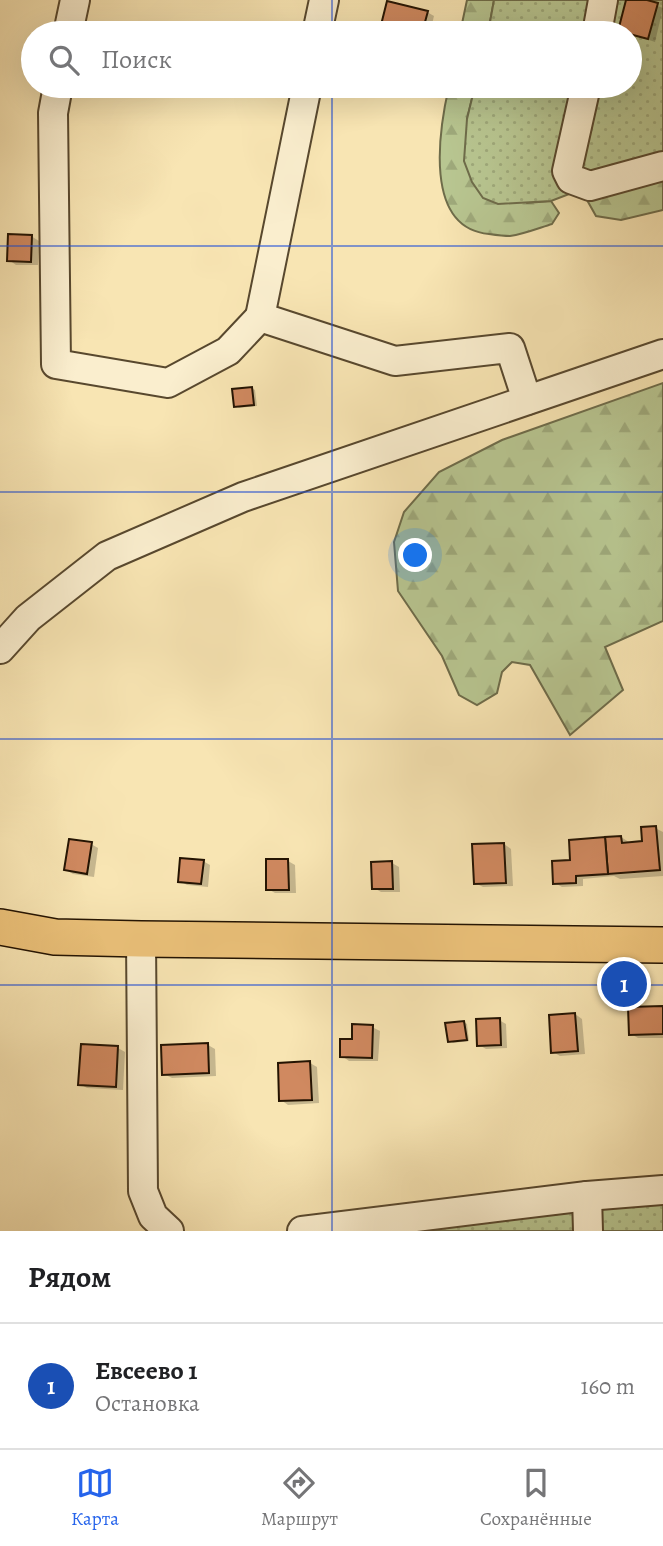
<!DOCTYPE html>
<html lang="ru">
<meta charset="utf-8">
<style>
:root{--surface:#fff;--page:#f2f2f2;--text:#202124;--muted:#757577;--line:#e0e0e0;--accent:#2563eb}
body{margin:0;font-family:Alegreya,serif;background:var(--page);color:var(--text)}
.you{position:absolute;left:416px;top:556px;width:24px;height:24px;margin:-18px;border:5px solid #fff;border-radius:50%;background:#1a73e8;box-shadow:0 0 0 10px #1a73e833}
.badge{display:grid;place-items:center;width:46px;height:46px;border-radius:50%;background:var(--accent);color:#fff;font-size:23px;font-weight:700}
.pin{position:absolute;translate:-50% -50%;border:4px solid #fff;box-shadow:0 2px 7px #0006}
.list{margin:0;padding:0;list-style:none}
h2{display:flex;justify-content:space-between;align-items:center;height:91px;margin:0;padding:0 28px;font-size:30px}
h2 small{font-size:23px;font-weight:400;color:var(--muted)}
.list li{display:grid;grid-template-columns:46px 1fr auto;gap:21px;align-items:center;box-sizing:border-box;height:126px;padding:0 28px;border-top:2px solid var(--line)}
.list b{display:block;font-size:26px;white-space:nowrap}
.list p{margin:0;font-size:23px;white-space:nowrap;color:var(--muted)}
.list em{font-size:23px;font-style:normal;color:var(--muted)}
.icon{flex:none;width:38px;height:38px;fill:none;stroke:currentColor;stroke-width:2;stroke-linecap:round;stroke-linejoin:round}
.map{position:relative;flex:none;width:663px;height:1231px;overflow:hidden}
.search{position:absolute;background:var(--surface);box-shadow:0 7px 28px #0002;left:21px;right:21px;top:21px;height:77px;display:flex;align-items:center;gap:18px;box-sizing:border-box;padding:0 24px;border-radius:38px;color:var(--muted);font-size:26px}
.sheet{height:217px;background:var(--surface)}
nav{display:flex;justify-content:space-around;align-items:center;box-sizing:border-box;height:98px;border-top:2px solid var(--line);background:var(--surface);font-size:19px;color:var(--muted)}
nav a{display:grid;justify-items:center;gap:4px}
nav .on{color:var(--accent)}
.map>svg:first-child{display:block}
.forest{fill:url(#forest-firs);stroke:#6e6c4a;stroke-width:2}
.garden{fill:url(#garden-dots);stroke:#6e6c4a;stroke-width:2}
.shadow{fill:#0003}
.building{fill:#d08960;stroke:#231302;stroke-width:2}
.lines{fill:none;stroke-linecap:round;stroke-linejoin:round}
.minor-casing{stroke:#58482e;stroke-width:32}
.major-casing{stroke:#231302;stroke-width:38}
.minor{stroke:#faeece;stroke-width:28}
.major{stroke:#ecc27a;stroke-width:35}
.grid{fill:none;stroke:#1d4ed8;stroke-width:2;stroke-opacity:0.55}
</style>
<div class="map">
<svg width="663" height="1231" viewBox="0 0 663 1231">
<defs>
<pattern id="forest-firs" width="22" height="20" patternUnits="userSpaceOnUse" patternTransform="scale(1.75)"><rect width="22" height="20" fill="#b8c691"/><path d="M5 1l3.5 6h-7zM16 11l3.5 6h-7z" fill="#9ea97b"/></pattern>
<pattern id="garden-dots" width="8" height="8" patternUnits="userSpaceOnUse" patternTransform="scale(1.75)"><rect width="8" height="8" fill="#b8c691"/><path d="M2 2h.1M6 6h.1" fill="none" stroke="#9ea97b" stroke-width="1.8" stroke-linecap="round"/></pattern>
</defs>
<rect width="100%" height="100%" fill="#f8e5b3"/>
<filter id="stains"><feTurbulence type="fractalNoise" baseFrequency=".00286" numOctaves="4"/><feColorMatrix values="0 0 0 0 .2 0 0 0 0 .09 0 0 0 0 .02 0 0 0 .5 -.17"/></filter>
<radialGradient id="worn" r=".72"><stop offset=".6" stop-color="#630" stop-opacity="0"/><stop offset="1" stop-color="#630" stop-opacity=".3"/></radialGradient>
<g class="forest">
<path d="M467,0H494L488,33H460Z"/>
<path d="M449,86H475L467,119L527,203L551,201L559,213L552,224C539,228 524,234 510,236C504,236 496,235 489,234C423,228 439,130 449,86Z"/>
<path d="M663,166V210L621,220L596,216L587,200L590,186Z"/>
<path d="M663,383V621L605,647L623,690L570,735L530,665L512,662L502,672L497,693L477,705L459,695L442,656L398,591L394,542L404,512L439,472L502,440Z"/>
</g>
<g class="garden">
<path d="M494,0H663V166L590,186L551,201L498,204L483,198L472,182L464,161L467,119L475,86H630V33H488Z"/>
<path d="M663,1200V1231H372Z"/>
</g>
<g class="shadow">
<path d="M628,0H641L663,8L655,42L620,30Z"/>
<path d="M427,12L434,16L430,33H413L391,28L383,24Z"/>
<path d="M31,236L39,241L38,265H16L9,260Z"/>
<path d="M252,388L255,390L257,406L239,408L236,406Z"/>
<path d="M655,828L663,832V876L620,879L614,876L583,879V886L562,887L555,883L572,862L621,837L632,844L644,843Z"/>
<path d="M91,844L98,848L94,877L73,874L66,870Z"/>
<path d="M504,844L511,849L513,886L483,887L475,883Z"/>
<path d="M203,861L210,865L208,887L187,885L180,881Z"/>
<path d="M288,861L295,865L296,893H275L268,889Z"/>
<path d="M392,863L399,867L400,892H381L374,888Z"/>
<path d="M663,1009V1038H638L631,1034Z"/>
<path d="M575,1014L582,1019L585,1054L560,1056L553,1052Z"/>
<path d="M499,1020L506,1024L507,1048L486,1049L479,1045Z"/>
<path d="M464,1022L467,1024L469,1041L453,1043L450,1041Z"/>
<path d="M372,1027L380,1031L378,1061H349L342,1056L353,1041Z"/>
<path d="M208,1045L215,1049L216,1076L172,1078L164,1074Z"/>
<path d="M118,1048L125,1052L123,1090L87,1088L80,1084Z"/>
<path d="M310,1063L317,1067L319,1103L288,1105L281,1100Z"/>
</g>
<g class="building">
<path d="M626,0H647L658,3L648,39L618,31Z"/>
<path d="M387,1L428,11L422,33L381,25Z"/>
<path d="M8,234L32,235L31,262L7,261Z"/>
<path d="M252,387L254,405L234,407L232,389Z"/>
<path d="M656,826L660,870L608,874L605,837L621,836L622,843L642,841L641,827Z"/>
<path d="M605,837L608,874L576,876V883L553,884L552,861L570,860L569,840Z"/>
<path d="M69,839L92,842L87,874L64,870Z"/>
<path d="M504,843L506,883L474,884L472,844Z"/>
<path d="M180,858L204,860L201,884L178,882Z"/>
<path d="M266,859H288L289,890H266Z"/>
<path d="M392,861L393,889H372L371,862Z"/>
<path d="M663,1006V1034L629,1035L628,1007Z"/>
<path d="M575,1013L578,1051L551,1053L549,1015Z"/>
<path d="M500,1018L501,1045L477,1046L476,1019Z"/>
<path d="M464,1021L467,1040L448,1042L445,1023Z"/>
<path d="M352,1024L373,1025L372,1058L340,1057V1039H352Z"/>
<path d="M208,1043L209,1073L162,1075L161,1045Z"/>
<path d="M81,1044L118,1046L116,1087L78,1085Z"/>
<path d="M310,1061L312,1100L279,1101L278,1063Z"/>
</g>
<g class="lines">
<defs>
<g id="minor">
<path d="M68,33L75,0"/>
<path d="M317,33L324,0"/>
<path d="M597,33L603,0"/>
<path d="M58,86L53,113L56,364L168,383L228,351L260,317"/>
<path d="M307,86L260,317L395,361L510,348L527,400"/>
<path d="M586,86L567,171L571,179L590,186L663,166"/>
<path d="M0,649L28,618L107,556L243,497L663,354"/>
<path d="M141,939L143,1191L153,1216L169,1231"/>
<path d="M587,1196L588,1231"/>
<path d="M302,1231L587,1196L663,1190"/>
</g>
<path id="major" d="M0,927L55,937L141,939L663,945"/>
</defs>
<use href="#minor" class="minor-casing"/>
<use href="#major" class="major-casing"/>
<use href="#minor" class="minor"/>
<use href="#major" class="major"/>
</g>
<path class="grid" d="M332,0V33M332,86V1231M0,246H663M0,492H663M0,739H663M0,985H663"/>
<rect width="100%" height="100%" filter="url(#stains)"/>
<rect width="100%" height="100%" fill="url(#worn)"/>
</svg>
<div class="you"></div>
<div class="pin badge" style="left:624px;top:984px;background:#1a4fb4">1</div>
<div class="search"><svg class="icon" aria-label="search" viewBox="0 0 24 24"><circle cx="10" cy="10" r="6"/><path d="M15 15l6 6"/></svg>Поиск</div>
</div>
<section class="sheet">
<h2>Рядом<small></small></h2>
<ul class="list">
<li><span class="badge" style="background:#1a4fb4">1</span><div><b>Евсеево 1</b><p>Остановка</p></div><em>160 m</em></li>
</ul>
</section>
<nav>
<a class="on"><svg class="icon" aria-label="map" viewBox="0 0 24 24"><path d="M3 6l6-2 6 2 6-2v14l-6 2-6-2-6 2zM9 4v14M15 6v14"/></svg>Карта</a>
<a><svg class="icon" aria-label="directions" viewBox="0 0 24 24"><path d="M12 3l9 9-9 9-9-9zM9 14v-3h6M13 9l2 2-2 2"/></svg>Маршрут</a>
<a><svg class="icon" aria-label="saved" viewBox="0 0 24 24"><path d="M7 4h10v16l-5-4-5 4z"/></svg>Сохранённые</a>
</nav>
